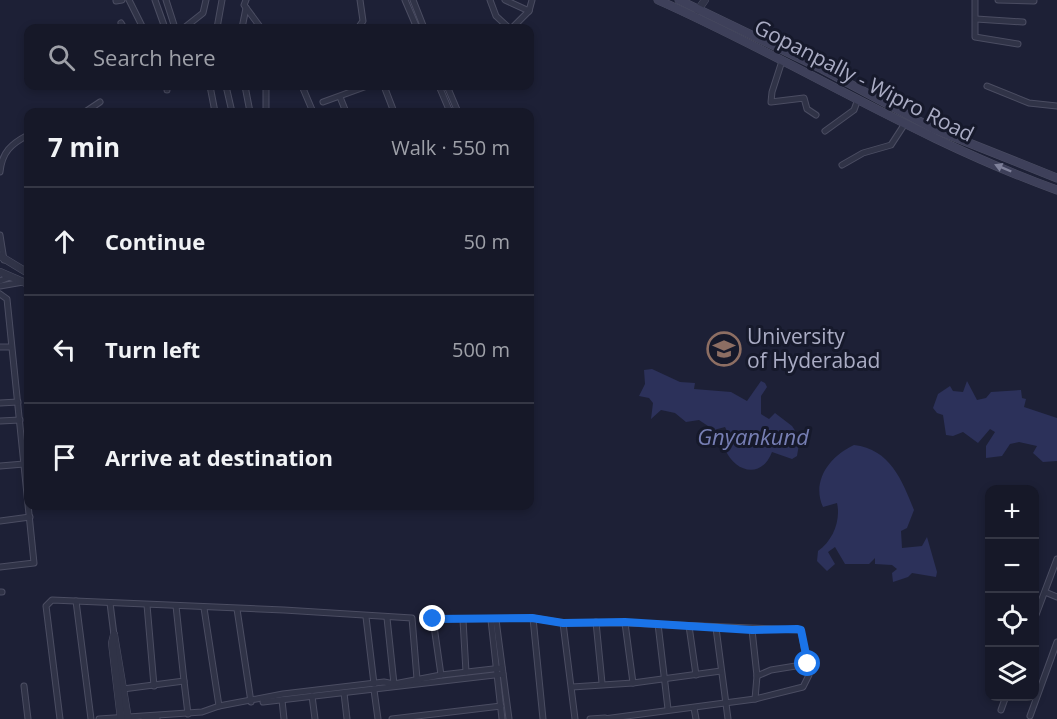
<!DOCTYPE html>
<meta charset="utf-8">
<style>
:root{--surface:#161828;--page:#1f2130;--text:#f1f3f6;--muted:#9ea0a8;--line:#353745}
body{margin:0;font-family:"Open Sans",sans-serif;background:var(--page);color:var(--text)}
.controls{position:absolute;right:18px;bottom:18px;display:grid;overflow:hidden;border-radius:12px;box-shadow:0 3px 9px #0003}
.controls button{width:54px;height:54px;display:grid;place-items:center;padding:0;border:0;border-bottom:2px solid var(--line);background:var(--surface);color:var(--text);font:30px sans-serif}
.stop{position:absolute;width:18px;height:18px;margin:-14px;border:4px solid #1a73e8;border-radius:50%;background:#fff}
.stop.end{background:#1a73e8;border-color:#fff;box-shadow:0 2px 6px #0008}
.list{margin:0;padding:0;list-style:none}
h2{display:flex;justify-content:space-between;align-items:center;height:78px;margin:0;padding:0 24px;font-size:26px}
h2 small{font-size:20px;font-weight:400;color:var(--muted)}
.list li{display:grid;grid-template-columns:39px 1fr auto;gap:18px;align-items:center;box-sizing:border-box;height:108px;padding:0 24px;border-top:2px solid var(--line)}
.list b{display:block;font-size:22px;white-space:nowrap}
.list em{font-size:20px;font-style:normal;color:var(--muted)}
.icon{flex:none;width:33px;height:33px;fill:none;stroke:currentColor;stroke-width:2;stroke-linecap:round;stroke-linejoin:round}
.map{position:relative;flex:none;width:1057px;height:719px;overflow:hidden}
.search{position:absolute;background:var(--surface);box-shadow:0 3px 9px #0003;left:24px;top:24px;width:510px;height:66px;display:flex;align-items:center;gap:15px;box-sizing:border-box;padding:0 21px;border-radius:12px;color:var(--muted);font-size:22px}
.panel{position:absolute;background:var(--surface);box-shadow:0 3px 9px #0003;left:24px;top:108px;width:510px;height:402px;border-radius:12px}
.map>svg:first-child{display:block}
.water{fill:#2c315a}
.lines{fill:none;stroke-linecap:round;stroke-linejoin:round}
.minor-casing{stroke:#4b4d62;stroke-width:7}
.tertiary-casing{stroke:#4b4d62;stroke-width:8}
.secondary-casing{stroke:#4b4d62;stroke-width:9}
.minor{stroke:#303347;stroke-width:5}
.tertiary{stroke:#303347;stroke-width:7}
.secondary{stroke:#3e405a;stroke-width:8}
.oneway{fill:#7f819a}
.route{stroke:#1a73e8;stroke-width:8}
.labels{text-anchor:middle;stroke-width:6;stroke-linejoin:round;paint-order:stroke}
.street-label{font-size:21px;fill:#aaacc4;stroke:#16192b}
.poi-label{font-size:21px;fill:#aaacc4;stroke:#16192b;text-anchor:start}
.water-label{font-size:22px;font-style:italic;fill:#777fb4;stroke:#16192b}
</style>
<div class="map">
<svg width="1057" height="719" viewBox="0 0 1057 719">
<rect width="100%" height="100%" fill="#1d2036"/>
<g class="water">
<path d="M652,369L680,382L695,383L694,389L731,392L747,401L761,381L765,383L767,387L761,396V414L769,419L775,413L792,426L800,438L797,456L792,459L772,452C762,479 735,473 725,449L730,444L729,435L725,427L714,430L699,420L686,422L675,413L661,410L651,419L653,403L649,398L639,396L645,384L644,370Z"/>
<path d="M967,381L977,400L986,398L991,392L1021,390L1022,398L1026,399L1024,407L1057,418V461L1043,462L1033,453L1037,446L1019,442L1010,444L1002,456L986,458V446L995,432L990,429L978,443L963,432L953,436L946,435L943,415L937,413L933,408L938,394L950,386L953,391L963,392Z"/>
<path d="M854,445C890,449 902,480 914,510L907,528L901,531L902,548L922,546L927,537L937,572L936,577L912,573L908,577L893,582L892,573L897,569L892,565L875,564V558L869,564H845L835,547L828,552L835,564L827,571L817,561L818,551C833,541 841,520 837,503L823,507C811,481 830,456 854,445Z"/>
</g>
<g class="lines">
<defs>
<g id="minor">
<path d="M129,0L143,28"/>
<path d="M155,0L165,28"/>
<path d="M166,0L175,28"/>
<path d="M246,0L244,5L261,28"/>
<path d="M405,0L417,28"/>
<path d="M413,0L424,28"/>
<path d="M490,0L496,16L509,28"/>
<path d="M505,0L529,11L532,0"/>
<path d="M975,0V37L1018,44"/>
<path d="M998,0L1034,1"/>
<path d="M116,1L122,0"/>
<path d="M976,19L1023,22"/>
<path d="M121,23L124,28"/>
<path d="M184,28L203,13L206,0"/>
<path d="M217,28L222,0"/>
<path d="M242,28L246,8"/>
<path d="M358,28L363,21L360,0"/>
<path d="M512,28L529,11"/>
<path d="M782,61L772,92L771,102L804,98L807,109L816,115"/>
<path d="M167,86V90"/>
<path d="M210,86L215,112"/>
<path d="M226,86L232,112"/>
<path d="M245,86L250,112"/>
<path d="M302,86L313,112"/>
<path d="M384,86L394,112"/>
<path d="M439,86L450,112"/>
<path d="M447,86L458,112"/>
<path d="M987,86L1029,103L1057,106"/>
<path d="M340,97L346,112"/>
<path d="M323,102L367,86"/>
<path d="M85,112L100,102"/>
<path d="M266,112V86"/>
<path d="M825,131L854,110L858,99"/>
<path d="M842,165L863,153L891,145L904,125"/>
<path d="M0,172C2,152 11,144 28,135"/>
<path d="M0,235L4,260"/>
<path d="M0,281L10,277"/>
<path d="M0,286L23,282"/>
<path d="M0,294L7,299L34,563L0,567"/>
<path d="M0,347H10"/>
<path d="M0,403L18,402"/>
<path d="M0,421L20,420"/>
<path d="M0,466L24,464"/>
<path d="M0,521L30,517"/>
<path d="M0,592H2"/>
<path d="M1045,592L1057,597"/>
<path d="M76,601L91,719"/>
<path d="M110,603L114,635"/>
<path d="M147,605L154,686"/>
<path d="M204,608L219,706"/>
<path d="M237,609L251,702"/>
<path d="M366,617L374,684"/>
<path d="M387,618L394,684"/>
<path d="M533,618L543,719"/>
<path d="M463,620L466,672"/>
<path d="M491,620L502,719"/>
<path d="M496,620L509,719"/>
<path d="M1034,620L1057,559"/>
<path d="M596,622L602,683"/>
<path d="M563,623L575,719"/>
<path d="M625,623L633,683"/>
<path d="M658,624L668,709"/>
<path d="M689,626L696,675"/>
<path d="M716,628L728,719"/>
<path d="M752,630L757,676L755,699"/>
<path d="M441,675L433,619L533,618L563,623H625L801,630L809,675L803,687L755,699L604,719"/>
<path d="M757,676L771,670L808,664"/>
<path d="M184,681L188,714"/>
<path d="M24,686L28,719"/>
<path d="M572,687L633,683L721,671"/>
<path d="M123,689L184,681L176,606"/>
<path d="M374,690L378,719"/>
<path d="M344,693L347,719"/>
<path d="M312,696L315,719"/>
<path d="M282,700L284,719"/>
<path d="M263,702L503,674"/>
<path d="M694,708L696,719"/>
<path d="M1001,710L1006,696"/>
<path d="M1030,716L1057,642"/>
<path d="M60,719L46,606L52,600L284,610L412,618L417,679"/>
<path d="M99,719L202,712L219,706L283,694L384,682L394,684L441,675L502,668"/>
<path d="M144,719L157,718"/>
<path d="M392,719L501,706"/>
<path d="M590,719L605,718"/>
</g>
<g id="tertiary">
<path d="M698,10L705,0"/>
<path d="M0,256L28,273"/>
<path d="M0,272L28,284"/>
<path d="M114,635L128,719"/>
<path d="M114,635L112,643L121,719"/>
</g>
<g id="secondary">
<path d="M658,0C793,60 918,140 1057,190"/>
<path d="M679,0L822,69L934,129L1057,178"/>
</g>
</defs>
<use href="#minor" class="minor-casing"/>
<use href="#tertiary" class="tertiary-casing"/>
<use href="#secondary" class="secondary-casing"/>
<use href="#minor" class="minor"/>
<use href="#tertiary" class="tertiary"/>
<use href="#secondary" class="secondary"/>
</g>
<defs><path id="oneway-solid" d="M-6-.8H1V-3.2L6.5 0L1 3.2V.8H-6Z" transform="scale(1.5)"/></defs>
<use class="oneway" href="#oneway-solid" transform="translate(1003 168) rotate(-157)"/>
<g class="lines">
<path class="route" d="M433,619L532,618L563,623L625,622L752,630L797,629L801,630L808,664"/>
</g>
<defs>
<symbol id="university-ring" viewBox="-11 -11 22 22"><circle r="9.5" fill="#16192b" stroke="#8d6e63" stroke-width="1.5"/><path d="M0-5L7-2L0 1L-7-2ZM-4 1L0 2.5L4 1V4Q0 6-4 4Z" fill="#8d6e63"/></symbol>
</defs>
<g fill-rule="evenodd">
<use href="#university-ring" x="705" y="330" width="38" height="38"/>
</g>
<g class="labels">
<g class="street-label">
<text transform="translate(864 81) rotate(27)" y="7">Gopanpally - Wipro Road</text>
</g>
<g class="poi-label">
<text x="747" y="344">University<tspan x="747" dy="24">of Hyderabad</tspan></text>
</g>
<g class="water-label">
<text x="753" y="445">Gnyankund</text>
</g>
</g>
</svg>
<div class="controls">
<button>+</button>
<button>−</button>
<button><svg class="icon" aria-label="locate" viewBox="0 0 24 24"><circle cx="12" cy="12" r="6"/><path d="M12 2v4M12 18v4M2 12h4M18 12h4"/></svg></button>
<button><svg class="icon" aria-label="layers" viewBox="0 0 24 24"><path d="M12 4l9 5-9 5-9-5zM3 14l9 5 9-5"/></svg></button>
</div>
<div class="stop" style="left:808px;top:664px"></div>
<div class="stop end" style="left:433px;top:619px"></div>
<div class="search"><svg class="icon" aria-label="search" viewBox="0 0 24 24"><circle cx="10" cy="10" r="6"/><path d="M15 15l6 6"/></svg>Search here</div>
<section class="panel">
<h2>7 min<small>Walk · 550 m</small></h2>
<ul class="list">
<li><svg class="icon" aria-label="ahead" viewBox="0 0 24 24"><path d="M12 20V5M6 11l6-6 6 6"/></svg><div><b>Continue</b></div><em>50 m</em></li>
<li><svg class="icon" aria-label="left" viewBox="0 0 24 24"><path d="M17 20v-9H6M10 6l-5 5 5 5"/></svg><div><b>Turn left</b></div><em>500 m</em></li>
<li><svg class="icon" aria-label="arrive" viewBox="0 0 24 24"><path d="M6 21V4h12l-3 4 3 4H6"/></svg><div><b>Arrive at destination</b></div></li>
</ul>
</section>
</div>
